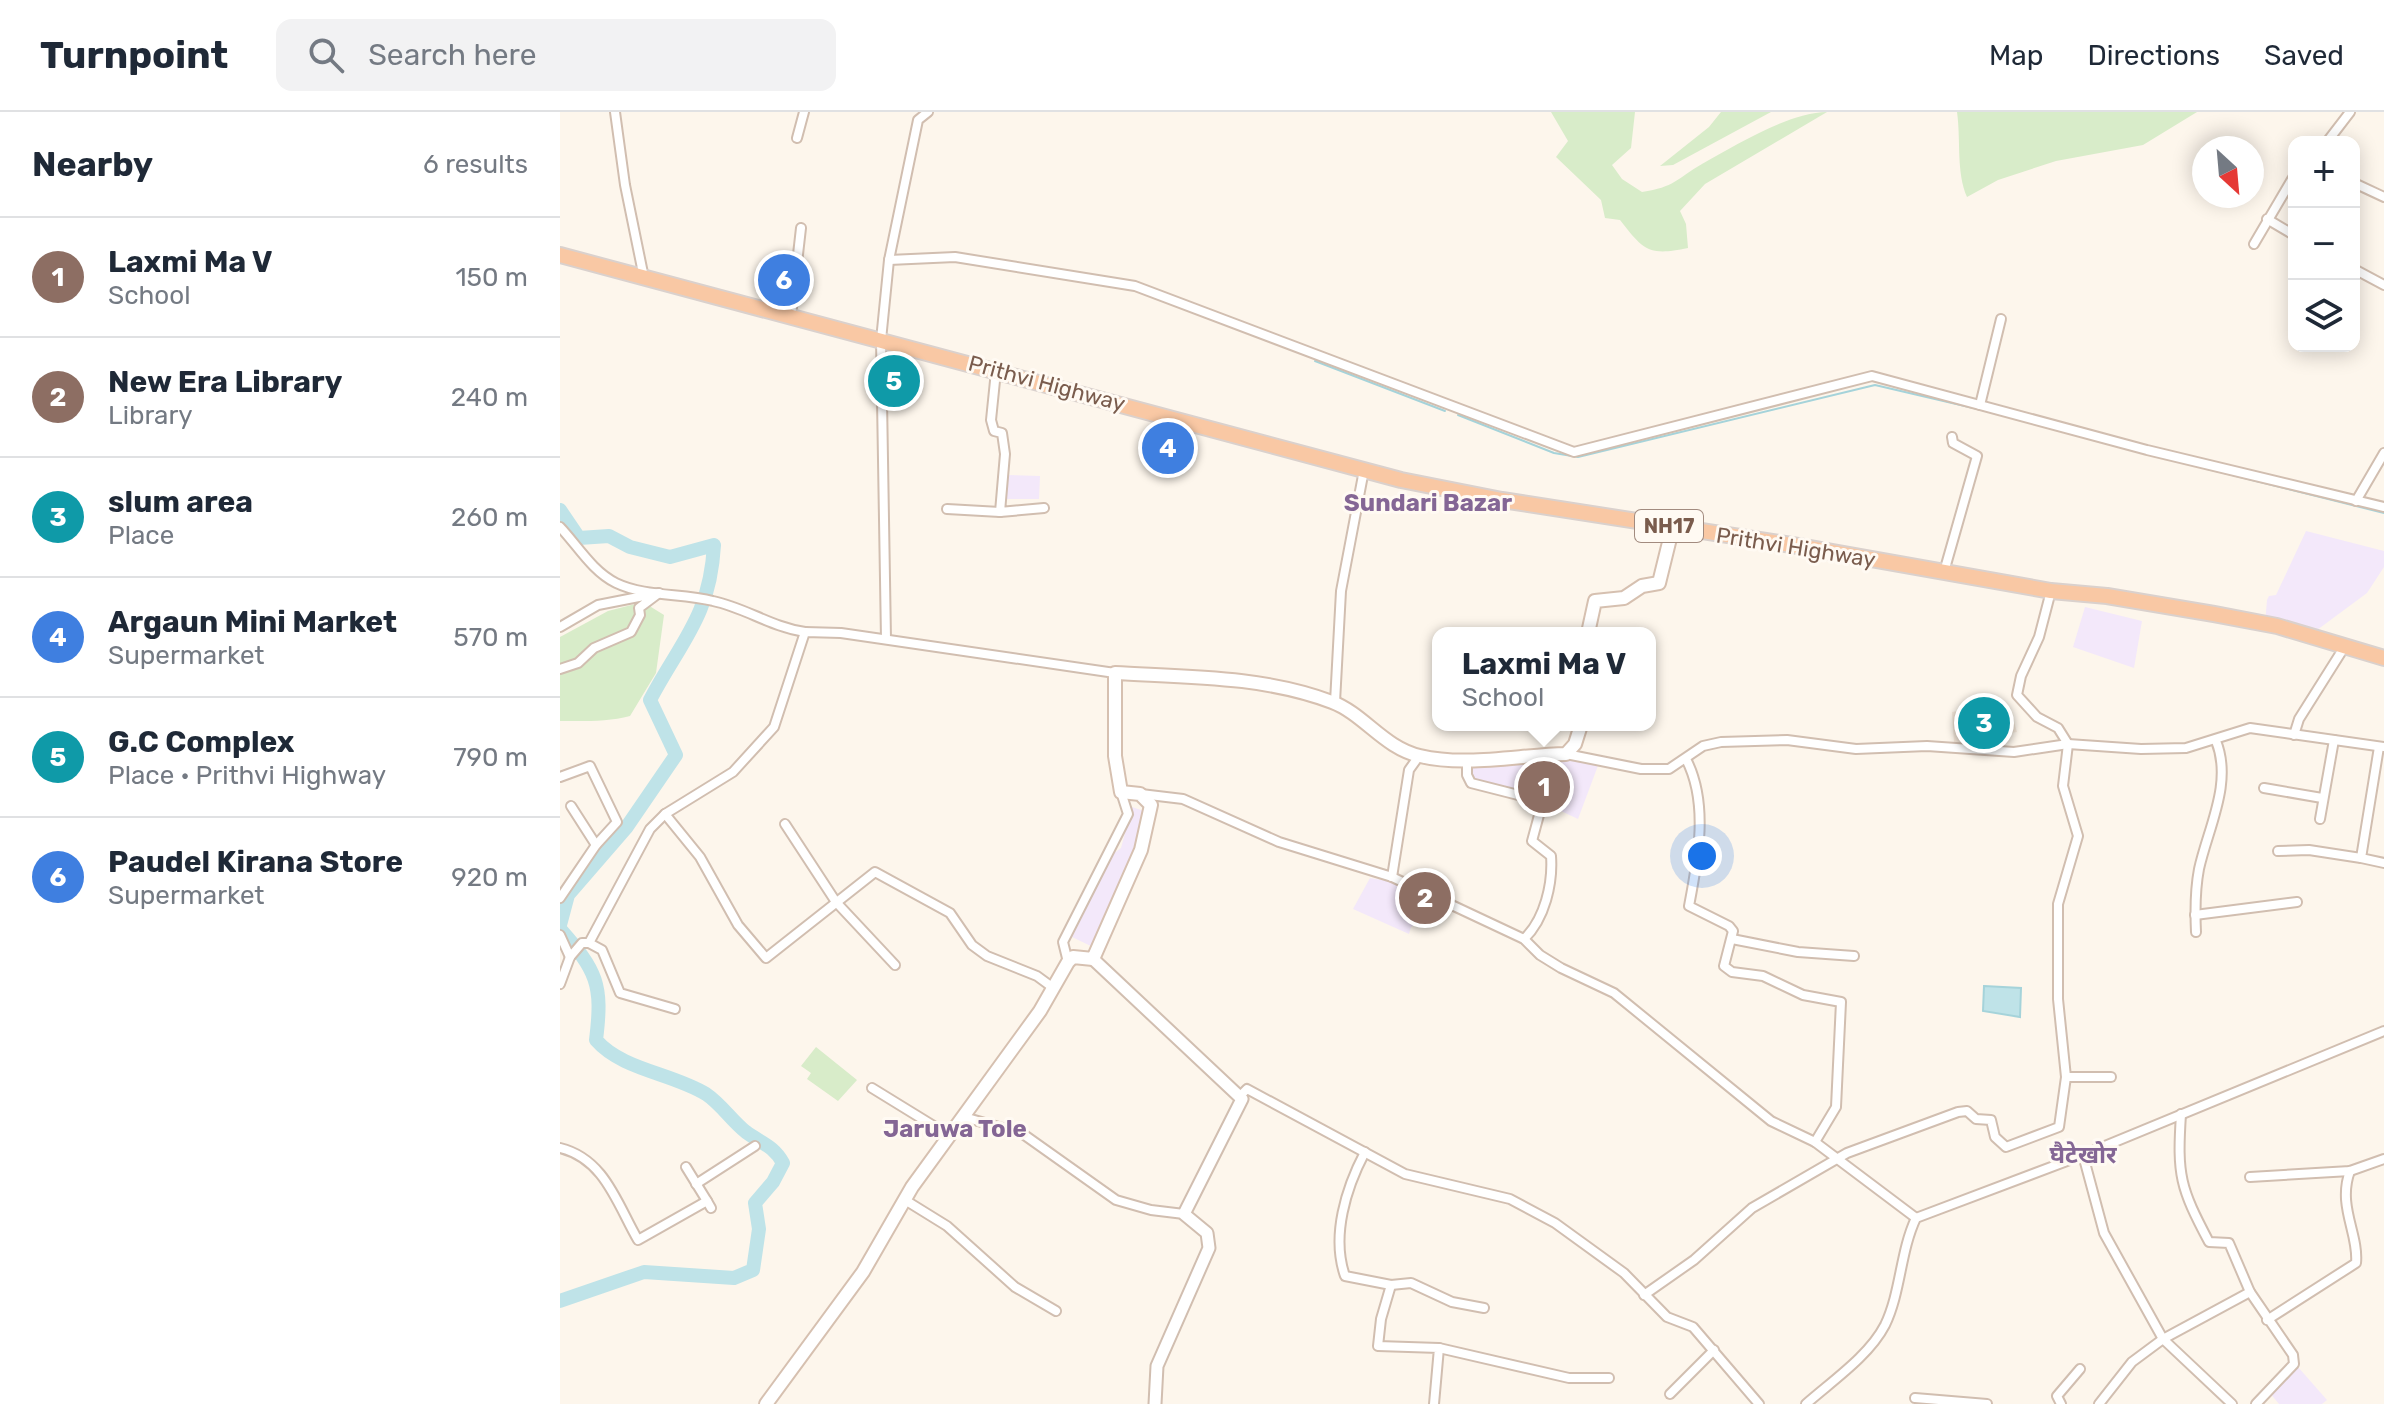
<!DOCTYPE html>
<meta charset="utf-8">
<style>
:root{--surface:#fff;--page:#f2f2f3;--text:#1f2937;--muted:#747a83;--line:#e0e1e3;--accent:#111827}
body{margin:0;font-family:Rubik,"Noto Sans Devanagari",sans-serif;background:var(--page);color:var(--text)}
.controls{position:absolute;right:24px;top:24px;display:grid;overflow:hidden;border-radius:16px;box-shadow:0 4px 20px #0003}
.controls button{width:72px;height:72px;display:grid;place-items:center;padding:0;border:0;border-bottom:2px solid var(--line);background:var(--surface);color:var(--text);font:40px sans-serif}
.compass{position:absolute;left:1632px;top:24px;width:72px;height:72px;border-radius:50%;background:var(--surface);box-shadow:0 4px 20px #0003;rotate:154deg}
.you{position:absolute;left:1142px;top:744px;width:28px;height:28px;margin:-20px;border:6px solid #fff;border-radius:50%;background:#1a73e8;box-shadow:0 0 0 12px #1a73e833}
.badge{display:grid;place-items:center;width:52px;height:52px;border-radius:50%;background:var(--accent);color:#fff;font-size:26px;font-weight:700}
.pin{position:absolute;translate:-50% -50%;border:4px solid #fff;box-shadow:0 2px 8px #0006}
.popup{position:absolute;left:872px;top:515px;width:224px;height:104px;box-sizing:border-box;display:grid;place-content:center;border-radius:16px;background:var(--surface);filter:drop-shadow(0 2px 6px #0005);font-size:26px;white-space:nowrap;color:var(--muted)}
.popup b{font-size:30px;color:var(--text)}
.popup::after{content:'';position:absolute;left:50%;top:100%;margin-left:-16px;border:16px solid transparent;border-top-color:var(--surface)}
.list{margin:0;padding:0;list-style:none}
h2{display:flex;justify-content:space-between;align-items:center;height:104px;margin:0;padding:0 32px;font-size:34px}
h2 small{font-size:26px;font-weight:400;color:var(--muted)}
.list li{display:grid;grid-template-columns:52px 1fr auto;gap:24px;align-items:center;box-sizing:border-box;height:120px;padding:0 32px;border-top:2px solid var(--line)}
.list b{display:block;font-size:30px;white-space:nowrap}
.list p{margin:0;font-size:26px;white-space:nowrap;color:var(--muted)}
.list em{font-size:26px;font-style:normal;color:var(--muted)}
.icon{flex:none;width:44px;height:44px;fill:none;stroke:currentColor;stroke-width:2;stroke-linecap:round;stroke-linejoin:round}
.map{position:relative;flex:none;width:1824px;height:1292px;overflow:hidden}
header{display:flex;align-items:center;gap:48px;box-sizing:border-box;height:112px;padding:0 40px;background:var(--surface);border-bottom:2px solid var(--line)}
header strong{font-size:38px}
nav{display:flex;gap:44px;margin-inline-start:auto;font-size:28px}
.search{width:560px;height:72px;background:var(--page);display:flex;align-items:center;gap:20px;box-sizing:border-box;padding:0 28px;border-radius:16px;color:var(--muted);font-size:30px}
main{display:flex}
aside{flex:1;background:var(--surface)}
.map>svg:first-child{display:block}
.residential{fill:#f5e8da}
.education{fill:#f3e8fa}
.green{fill:#d8ecc9}
.water{fill:#bfe3e8;stroke:#a5d3da;stroke-width:2}
.lines{fill:none;stroke-linecap:round;stroke-linejoin:round}
.stream{stroke:#a5d3da;stroke-width:2}
.river{stroke:#bfe3e8;stroke-width:14}
.minor-casing{stroke:#d1beb0;stroke-width:12}
.tertiary-casing{stroke:#d1beb0;stroke-width:15}
.secondary-casing{stroke:#d6c0b0;stroke-width:16}
.trunk-casing{stroke:#dad1cd;stroke-width:18}
.minor{stroke:#fff;stroke-width:8}
.tertiary{stroke:#fff;stroke-width:11}
.secondary{stroke:#fff;stroke-width:12}
.trunk{stroke:#f9c8a4;stroke-width:14}
.labels{text-anchor:middle;stroke-width:6;stroke-linejoin:round;paint-order:stroke}
.shield{fill:#fffaf3;stroke:#a28b7f;stroke-width:2}
.shield-label{font-size:20px;font-weight:bold;fill:#7a5c4d}
.street-label{font-size:22px;fill:#7a5c4d;stroke:#fffaf3}
.neighbourhood-label{font-size:24px;font-weight:bold;fill:#846695;stroke:#fffaf3}
</style>
<header>
<strong>Turnpoint</strong>
<div class="search"><svg class="icon" aria-label="search" viewBox="0 0 24 24"><circle cx="10" cy="10" r="6"/><path d="M15 15l6 6"/></svg>Search here</div>
<nav><a>Map</a><a>Directions</a><a>Saved</a></nav>
</header>
<main>
<aside>
<h2>Nearby<small>6 results</small></h2>
<ul class="list">
<li><span class="badge" style="background:#8d6e63">1</span><div><b>Laxmi Ma V</b><p>School</p></div><em>150 m</em></li>
<li><span class="badge" style="background:#8d6e63">2</span><div><b>New Era Library</b><p>Library</p></div><em>240 m</em></li>
<li><span class="badge" style="background:#0f9aa8">3</span><div><b>slum area</b><p>Place</p></div><em>260 m</em></li>
<li><span class="badge" style="background:#3f7fe0">4</span><div><b>Argaun Mini Market</b><p>Supermarket</p></div><em>570 m</em></li>
<li><span class="badge" style="background:#0f9aa8">5</span><div><b>G.C Complex</b><p>Place · Prithvi Highway</p></div><em>790 m</em></li>
<li><span class="badge" style="background:#3f7fe0">6</span><div><b>Paudel Kirana Store</b><p>Supermarket</p></div><em>920 m</em></li>
</ul>
</aside>
<div class="map">
<svg width="1824" height="1292" viewBox="0 0 1824 1292">
<rect width="100%" height="100%" fill="#fdf6ec"/>
<path class="residential" d="M1426,593L1450,596L1457,620L1394,631L1392,600Z"/>
<g class="education">
<path d="M446,363L480,364L479,387H444Z"/>
<path d="M1746,419L1824,439V455L1807,481L1753,521L1705,512L1707,488L1709,484L1716,483Z"/>
<path d="M1525,495L1582,509L1574,556L1513,535Z"/>
<path d="M1014,645L1039,651L1018,707L965,682L913,669L909,664L912,650Z"/>
<path d="M572,695L587,700L574,747L537,837L512,825L553,742L561,736Z"/>
<path d="M810,766L840,771L871,784L860,809L851,815L849,822L793,797Z"/>
<path d="M1738,1255L1767,1288L1762,1292H1719L1709,1280Z"/>
</g>
<g class="green">
<path d="M991,0H1075L1071,36L1052,53L1062,67L1082,80C1115,75 1116,67 1142,52C1176,33 1230,0 1267,0L1145,72L1120,99L1126,112L1128,136C1089,144 1084,139 1060,108L1045,106L1041,88L996,45L1008,29Z"/>
<path d="M1161,0H1211L1113,53L1100,54L1149,15Z"/>
<path d="M1397,0H1637L1583,33L1496,49L1438,68L1407,85C1396,60 1401,28 1397,0Z"/>
<path d="M83,490L104,503L96,561L70,604C48,610 23,609 0,609V525L48,499Z"/>
<path d="M256,935L297,968L278,989L247,967L251,961L241,954Z"/>
</g>
<path class="water" d="M1424,874L1461,876L1460,905L1423,899Z"/>
<g class="lines">
<g class="stream">
<path d="M755,249L885,299"/>
<path d="M898,303L994,341L1018,345L1315,273L1439,302"/>
<path d="M1624,351L1824,401"/>
</g>
<g class="river">
<path d="M0,398L19,426L49,424L70,435L110,445L154,433C150,505 121,529 90,588L116,643L66,716L8,783L0,813"/>
<path d="M0,817C37,859 43,872 36,928C62,958 112,961 146,982C161,992 172,1009 186,1020C201,1031 214,1034 223,1051L213,1070L195,1091L199,1117L193,1158L174,1166L84,1160L0,1189"/>
</g>
<defs>
<g id="minor">
<path d="M55,0L65,73L84,166"/>
<path d="M237,26L244,0"/>
<path d="M1767,30L1790,0"/>
<path d="M1794,71L1824,85"/>
<path d="M1707,107L1734,123"/>
<path d="M1694,132L1734,64"/>
<path d="M329,148L395,145L575,174L1014,340L1312,264L1587,338L1824,395"/>
<path d="M1794,157L1824,173"/>
<path d="M231,204L241,116"/>
<path d="M436,259L431,308L434,319L442,321L445,342L440,400L484,396"/>
<path d="M1420,293L1441,207"/>
<path d="M1796,389L1824,341"/>
<path d="M387,397L440,400"/>
<path d="M0,415C18,434 32,459 56,471C85,485 122,481 153,489C186,496 211,515 245,520"/>
<path d="M1384,460L1417,344L1393,331L1392,325"/>
<path d="M0,515L38,493L99,481L79,496L80,503L71,520L34,536L18,551L0,557"/>
<path d="M326,527L321,228L329,148L358,8L368,0"/>
<path d="M775,590L781,479L804,358"/>
<path d="M1734,623L1739,607L1785,534"/>
<path d="M1819,635L1801,746L1824,751"/>
<path d="M1006,642L1081,657H1109L1143,634L1161,630L1227,628L1296,637L1367,634L1454,640L1508,632L1581,637L1626,636L1690,616L1824,635"/>
<path d="M1126,647C1149,691 1138,747 1129,794L1169,814L1173,819L1164,854L1172,860L1203,864L1243,883L1281,890L1276,995L1255,1030"/>
<path d="M907,649V663L911,671L966,685L982,692L972,729L991,744C993,771 985,807 964,827"/>
<path d="M0,665L30,654L57,710L36,733L0,786"/>
<path d="M1704,676L1762,686"/>
<path d="M581,682L623,687L719,730L832,765L964,827L980,843L1001,856L1054,881L1211,1009L1255,1030L1356,1106"/>
<path d="M11,694L36,733"/>
<path d="M105,702L140,745L178,813L206,846L315,760L390,801L412,833L427,844L477,864L492,875"/>
<path d="M1760,707L1774,628"/>
<path d="M225,712L276,790L335,853"/>
<path d="M1718,739L1749,738L1801,746"/>
<path d="M832,765L849,658L859,644"/>
<path d="M1635,803L1737,790"/>
<path d="M1636,820C1635,799 1635,778 1639,757C1648,716 1673,671 1656,629"/>
<path d="M0,823L10,845"/>
<path d="M1172,827L1238,840L1294,844"/>
<path d="M29,831L42,838L60,881L115,897"/>
<path d="M508,850L503,830L568,702L561,680"/>
<path d="M0,872L10,845L22,831H29L90,717L105,702L173,660L214,615L245,520L281,521L555,561"/>
<path d="M1506,965H1551"/>
<path d="M312,976L390,1024"/>
<path d="M681,983L687,977L845,1062L950,1087L995,1111L1064,1161L1107,1205L1133,1215L1199,1292"/>
<path d="M404,1005L463,1022L556,1088L591,1098L624,1102"/>
<path d="M0,1036C45,1047 57,1092 78,1128L147,1089L151,1096"/>
<path d="M805,1040C786,1076 771,1124 785,1164L831,1173L821,1207L818,1234L879,1236L874,1292"/>
<path d="M1523,1043L1544,1121L1603,1227L1672,1292"/>
<path d="M126,1055L147,1089"/>
<path d="M1690,1065L1790,1059L1824,1047"/>
<path d="M136,1072L195,1034"/>
<path d="M345,1088L387,1114L455,1175L496,1199"/>
<path d="M831,1173L851,1171L892,1190L924,1196"/>
<path d="M1690,1180L1733,1243L1734,1252L1696,1292"/>
<path d="M1084,1183L1134,1148L1192,1096L1287,1041L1398,1000L1407,999L1416,1007L1431,1008L1435,1025L1446,1035L1499,1015L1506,965L1498,887V792L1518,724L1503,674L1508,632L1498,616L1477,605L1457,583L1461,564L1479,525L1491,479"/>
<path d="M1707,1208L1796,1151C1799,1122 1777,1094 1790,1059"/>
<path d="M879,1236L1009,1266H1049"/>
<path d="M1110,1282L1154,1238"/>
<path d="M1355,1286L1427,1292"/>
<path d="M1246,1292C1272,1269 1309,1244 1325,1213C1341,1180 1340,1140 1356,1106L1523,1043L1824,919"/>
<path d="M1501,1292L1497,1284L1520,1257"/>
<path d="M1539,1292L1572,1250L1603,1227L1690,1180L1669,1131L1649,1130C1620,1075 1617,1064 1621,1002"/>
</g>
<path id="tertiary" d="M533,847L682,987L624,1102L647,1121L649,1136L597,1254L595,1292"/>
<g id="secondary">
<path d="M1028,521L1035,489L1064,486L1082,474L1099,471L1113,414"/>
<path d="M206,1292L303,1160L352,1075L480,899L508,850L513,845L533,847L581,738L591,693L580,682L561,680L555,644V561C627,565 704,564 772,590C804,602 824,636 860,644C906,655 959,643 1006,642L1015,632L1021,613"/>
</g>
<path id="trunk" d="M0,143L841,368L942,388L1238,434L1491,479L1547,484L1654,502L1717,514L1824,546"/>
</defs>
<use href="#minor" class="minor-casing"/>
<use href="#tertiary" class="tertiary-casing"/>
<use href="#secondary" class="secondary-casing"/>
<use href="#trunk" class="trunk-casing"/>
<use href="#minor" class="minor"/>
<use href="#tertiary" class="tertiary"/>
<use href="#secondary" class="secondary"/>
<use href="#trunk" class="trunk"/>
</g>
<g class="labels">
<rect class="shield" x="1075" y="398" width="68" height="32" rx="6"/>
<g class="shield-label">
<text x="1109" y="421">NH17</text>
</g>
<g class="street-label">
<text transform="translate(487 271) rotate(15)" y="8">Prithvi Highway</text>
<text transform="translate(1236 435) rotate(9)" y="8">Prithvi Highway</text>
</g>
<g class="neighbourhood-label">
<text x="868" y="399">Sundari Bazar</text>
<text x="395" y="1025">Jaruwa Tole</text>
<text x="1523" y="1051">घैटेखोर</text>
</g>
</g>
</svg>
<div class="controls">
<button>+</button>
<button>−</button>
<button><svg class="icon" aria-label="layers" viewBox="0 0 24 24"><path d="M12 4l9 5-9 5-9-5zM3 14l9 5 9-5"/></svg></button>
</div>
<svg class="compass" viewBox="-18 -18 36 36"><path d="M0-13l5 13h-10z" fill="#e53935"/><path d="M0 13l5-13h-10z" fill="#747a83"/></svg>
<div class="you"></div>
<div class="pin badge" style="left:984px;top:675px;background:#8d6e63">1</div>
<div class="popup"><b>Laxmi Ma V</b>School</div>
<div class="pin badge" style="left:865px;top:786px;background:#8d6e63">2</div>
<div class="pin badge" style="left:1424px;top:611px;background:#0f9aa8">3</div>
<div class="pin badge" style="left:608px;top:336px;background:#3f7fe0">4</div>
<div class="pin badge" style="left:334px;top:269px;background:#0f9aa8">5</div>
<div class="pin badge" style="left:224px;top:168px;background:#3f7fe0">6</div>
</div>
</main>
